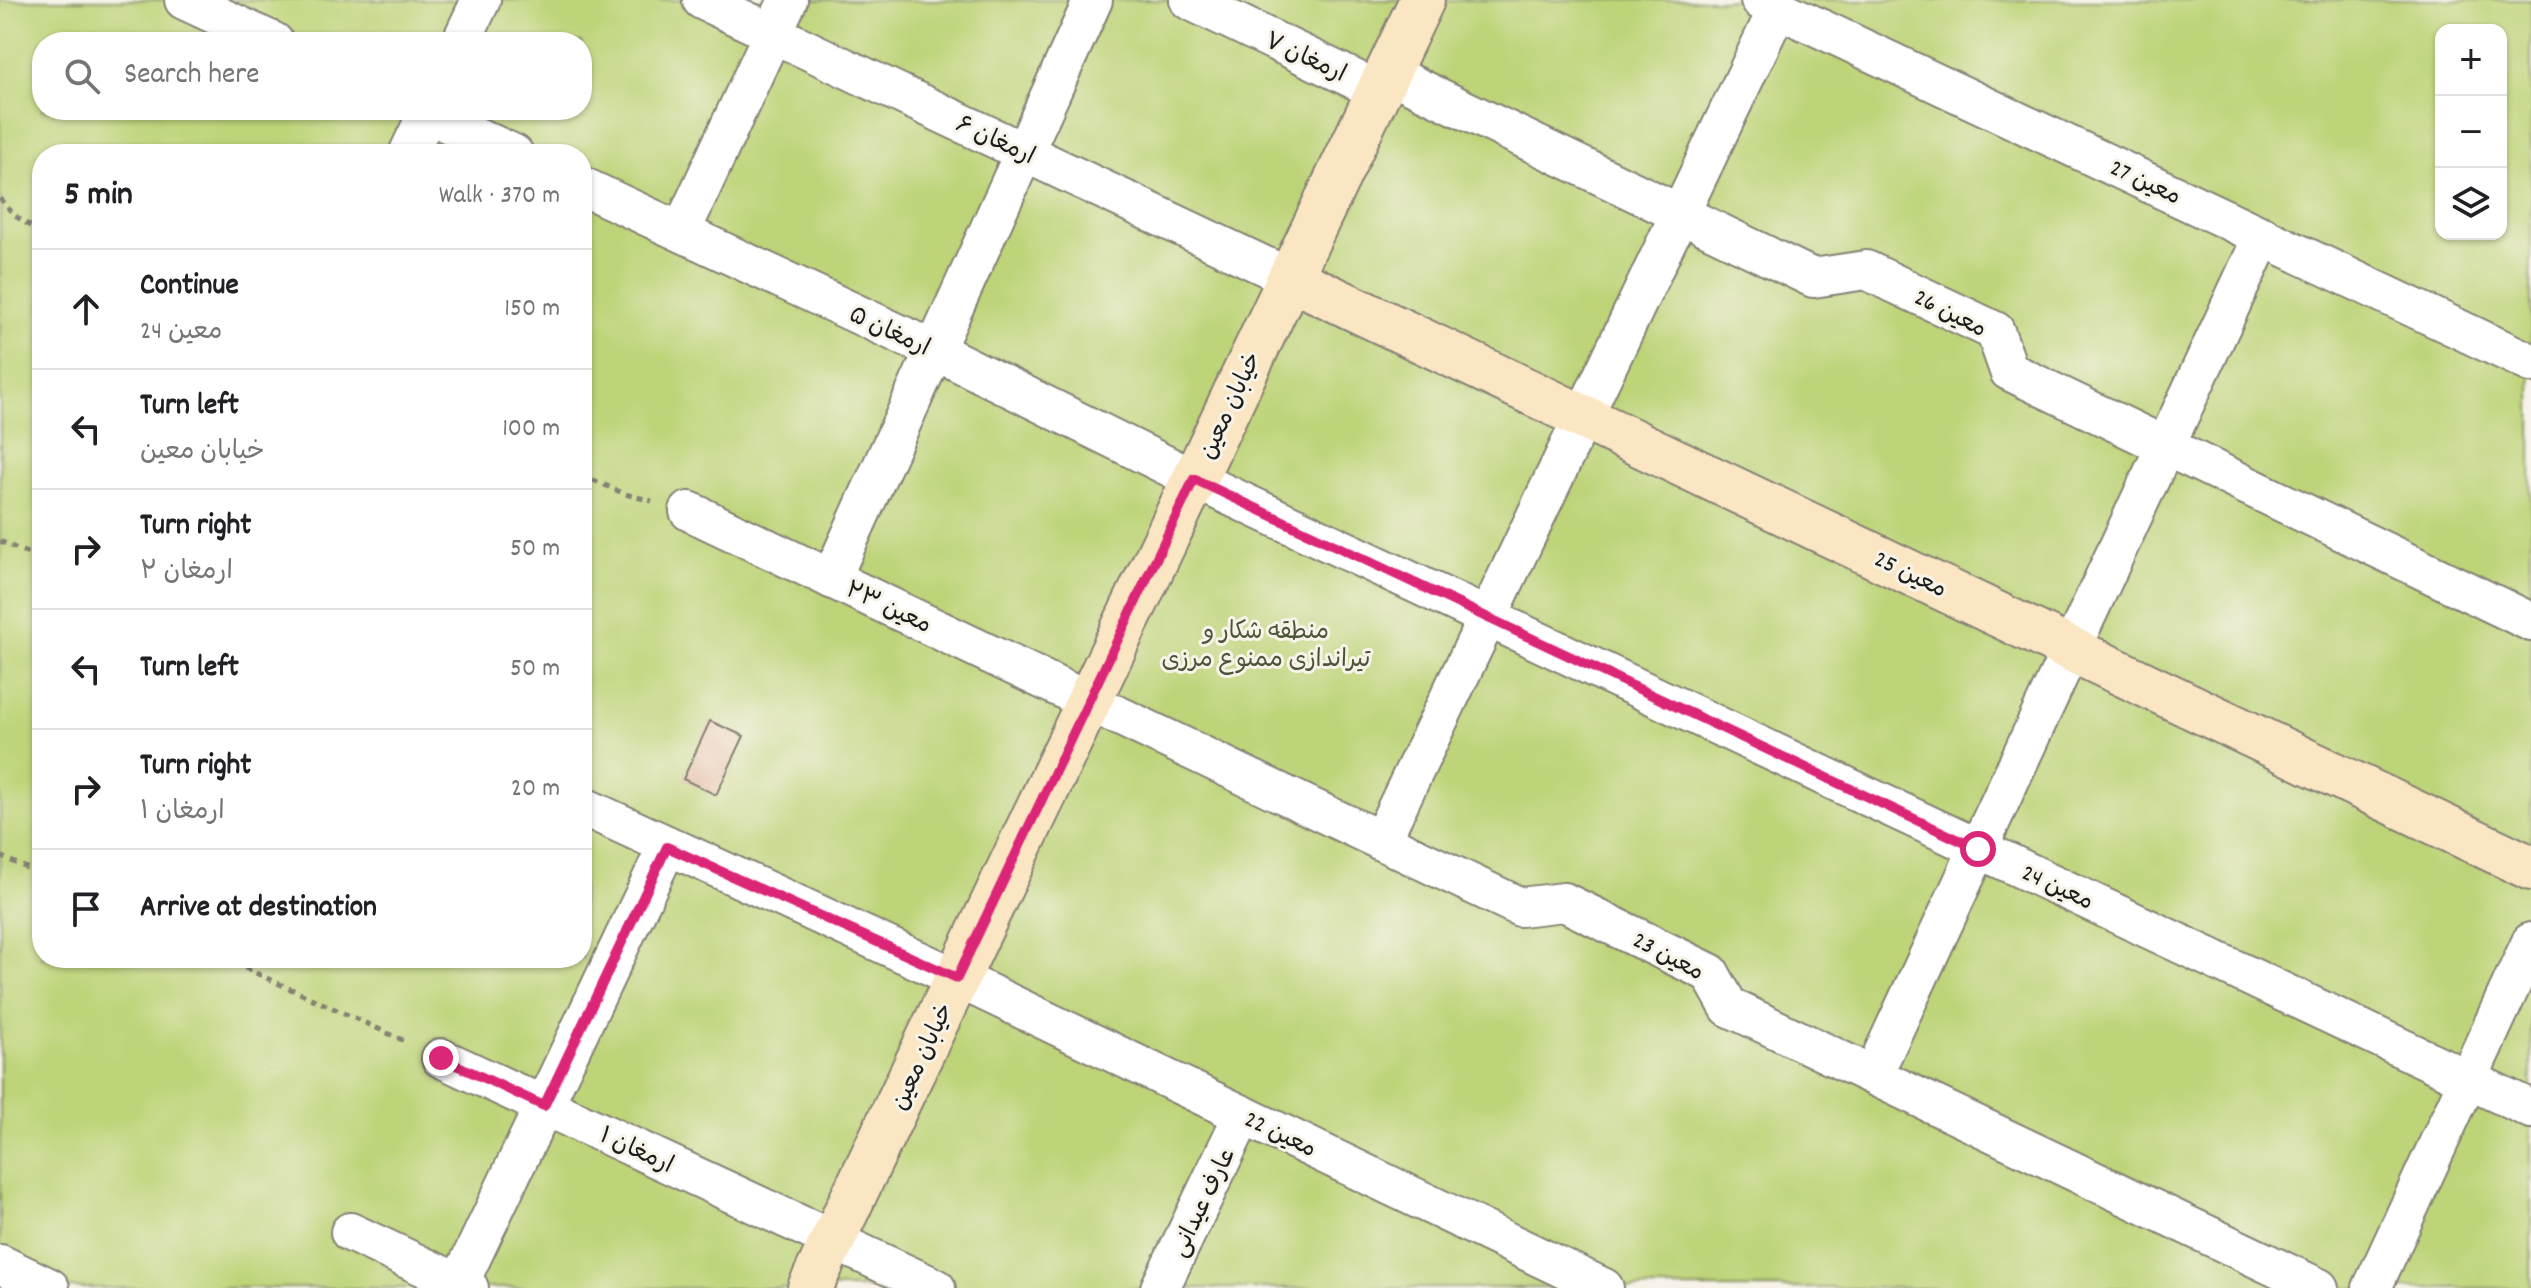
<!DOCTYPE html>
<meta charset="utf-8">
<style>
:root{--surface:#fff;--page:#f6f6f6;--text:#202124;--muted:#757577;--line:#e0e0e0}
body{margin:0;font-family:Dekko,"Playpen Sans Arabic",sans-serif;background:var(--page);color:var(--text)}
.controls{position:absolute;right:24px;top:24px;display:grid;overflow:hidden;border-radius:16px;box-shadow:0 2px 6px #0004}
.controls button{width:72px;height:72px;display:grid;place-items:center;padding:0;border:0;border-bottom:2px solid var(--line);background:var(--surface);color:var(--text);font:40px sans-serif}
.stop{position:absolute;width:24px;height:24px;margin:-18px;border:6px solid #db2777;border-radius:50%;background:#fff}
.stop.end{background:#db2777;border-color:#fff;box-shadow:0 2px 8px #0008}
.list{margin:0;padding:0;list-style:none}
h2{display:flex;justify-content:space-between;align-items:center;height:104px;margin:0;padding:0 32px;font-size:34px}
h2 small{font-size:26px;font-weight:400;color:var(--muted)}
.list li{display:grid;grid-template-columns:52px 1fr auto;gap:24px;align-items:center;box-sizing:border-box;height:120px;padding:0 32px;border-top:2px solid var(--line)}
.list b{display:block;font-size:30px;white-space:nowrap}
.list p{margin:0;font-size:26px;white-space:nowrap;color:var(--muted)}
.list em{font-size:26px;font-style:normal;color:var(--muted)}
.icon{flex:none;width:44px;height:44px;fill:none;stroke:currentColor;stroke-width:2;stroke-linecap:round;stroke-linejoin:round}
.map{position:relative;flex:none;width:2531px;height:1288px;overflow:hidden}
.search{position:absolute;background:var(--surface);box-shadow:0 2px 6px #0004;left:32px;top:32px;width:560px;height:88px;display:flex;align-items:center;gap:20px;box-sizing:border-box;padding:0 28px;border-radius:32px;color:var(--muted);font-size:30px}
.panel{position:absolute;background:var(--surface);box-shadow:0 2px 6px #0004;left:32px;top:144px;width:560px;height:824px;border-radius:32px}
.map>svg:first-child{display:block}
.green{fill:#bdd478;stroke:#6c784a;stroke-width:2;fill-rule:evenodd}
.building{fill:#e0aa92}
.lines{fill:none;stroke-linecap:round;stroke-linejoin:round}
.street-casing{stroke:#868174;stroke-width:42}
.secondary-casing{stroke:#868174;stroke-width:48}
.path{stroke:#868174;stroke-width:5;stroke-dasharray:6 6;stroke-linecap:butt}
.street{stroke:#fff;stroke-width:38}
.secondary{stroke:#fbe6c4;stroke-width:44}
.route{stroke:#db2777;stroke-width:10}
.labels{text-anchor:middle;stroke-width:6;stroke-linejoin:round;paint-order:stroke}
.street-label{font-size:24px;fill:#1c1c1c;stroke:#f7f3e8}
.park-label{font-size:24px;fill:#4c5338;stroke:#f7f3e8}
</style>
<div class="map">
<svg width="2531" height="1288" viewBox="0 0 2531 1288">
<rect width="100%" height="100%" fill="#f7f3e8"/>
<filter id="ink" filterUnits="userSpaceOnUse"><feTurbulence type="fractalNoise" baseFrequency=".0125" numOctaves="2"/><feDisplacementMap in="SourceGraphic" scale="16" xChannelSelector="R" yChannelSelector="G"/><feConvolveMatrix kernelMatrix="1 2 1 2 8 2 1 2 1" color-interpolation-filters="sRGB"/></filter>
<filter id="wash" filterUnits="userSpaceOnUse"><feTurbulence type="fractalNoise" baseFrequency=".006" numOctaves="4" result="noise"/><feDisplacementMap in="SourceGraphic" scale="32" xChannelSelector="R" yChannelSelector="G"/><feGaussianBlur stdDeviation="1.8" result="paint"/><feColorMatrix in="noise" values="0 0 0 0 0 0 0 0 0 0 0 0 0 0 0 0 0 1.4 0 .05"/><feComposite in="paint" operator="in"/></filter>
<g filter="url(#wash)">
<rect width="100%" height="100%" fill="#efe6cc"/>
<path class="green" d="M0,0H2531V1288H0ZM2441,30H2501V234H2441ZM42,42H582V110H42ZM42,154H582V958H42Z"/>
<g id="blocks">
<path class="building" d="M710,721L744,736L716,795L683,779Z"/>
</g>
</g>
<g filter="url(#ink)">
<use href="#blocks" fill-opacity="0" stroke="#868174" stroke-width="2"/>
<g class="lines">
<defs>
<g id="street">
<path d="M184,0L274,42"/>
<path d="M702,0L1290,278"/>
<path d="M1189,0L1379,91"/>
<path d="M1760,0L2531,363"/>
<path d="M461,42L481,0"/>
<path d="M1388,73L1813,278L1866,270L1995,331L2009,371L2531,622"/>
<path d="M419,110L514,154"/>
<path d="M408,154L429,110"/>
<path d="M582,186L934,350L1194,479L2531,1109"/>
<path d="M681,232L788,0"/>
<path d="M689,511L1520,907L1564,902L1710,973L1729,1007L2319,1288"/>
<path d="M831,579L1093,0"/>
<path d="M582,806L957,978L1604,1288"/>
<path d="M1381,841L1778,8"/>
<path d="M441,1058L936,1288"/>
<path d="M1873,1075L2263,236"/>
<path d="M350,1232L469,1288"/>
<path d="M0,1264L50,1288"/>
<path d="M457,1288L667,847"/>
<path d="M1160,1288L1243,1115"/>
<path d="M2372,1288L2531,942"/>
</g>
<g id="secondary">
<path d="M1290,278L2531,868"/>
<path d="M810,1288L1422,0"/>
</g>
</defs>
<use href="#street" class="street-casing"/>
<use href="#secondary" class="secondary-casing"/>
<g class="path">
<path d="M0,198L14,215L42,234"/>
<path d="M582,475L625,494L652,501"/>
<path d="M0,541L42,560"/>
<path d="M0,856L42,875"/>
<path d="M223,958L407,1042"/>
</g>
<use href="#street" class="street"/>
<use href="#secondary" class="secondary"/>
</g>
</g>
<g class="lines" filter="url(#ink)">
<path class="route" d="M441,1058L544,1106L667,847L957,978L1194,479L1978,849"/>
</g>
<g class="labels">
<g class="street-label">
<text transform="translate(1306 56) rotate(25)" y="8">ارمغان ۷</text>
<text transform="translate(996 139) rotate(25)" y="8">ارمغان ۶</text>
<text transform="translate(2146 181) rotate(25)" y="8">معین 27</text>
<text transform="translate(1951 312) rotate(27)" y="8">معین 26</text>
<text transform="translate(890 330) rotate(25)" y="8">ارمغان ۵</text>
<text transform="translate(1229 405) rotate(-65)" y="8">خیابان معین</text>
<text transform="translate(1911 573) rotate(26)" y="8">معین 25</text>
<text transform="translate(889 606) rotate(25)" y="8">معین ۲۳</text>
<text transform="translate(2058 886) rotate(25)" y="8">معین 24</text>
<text transform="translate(1669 955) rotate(28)" y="8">معین 23</text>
<text transform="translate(921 1056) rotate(-65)" y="8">خیابان معین</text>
<text transform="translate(1281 1133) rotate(26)" y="8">معین 22</text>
<text transform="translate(637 1149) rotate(25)" y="8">ارمغان ۱</text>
<text transform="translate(1202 1202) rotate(-64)" y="8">عارف عیدانی</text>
</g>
<g class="park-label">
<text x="1266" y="638">منطقه شکار و<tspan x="1266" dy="28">تیراندازی ممنوع مرزی</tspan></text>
</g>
</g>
</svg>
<div class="controls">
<button>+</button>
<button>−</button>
<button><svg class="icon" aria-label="layers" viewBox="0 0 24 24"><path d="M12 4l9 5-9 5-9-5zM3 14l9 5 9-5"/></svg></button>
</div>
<div class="stop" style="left:1978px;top:849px"></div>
<div class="stop end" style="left:441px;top:1058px"></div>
<div class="search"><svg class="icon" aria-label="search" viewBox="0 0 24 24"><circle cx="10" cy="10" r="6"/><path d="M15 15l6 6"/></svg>Search here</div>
<section class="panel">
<h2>5 min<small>Walk · 370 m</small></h2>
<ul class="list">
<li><svg class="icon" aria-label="ahead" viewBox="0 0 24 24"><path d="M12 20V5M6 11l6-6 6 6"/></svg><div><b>Continue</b><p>معین 24</p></div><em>150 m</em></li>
<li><svg class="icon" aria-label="left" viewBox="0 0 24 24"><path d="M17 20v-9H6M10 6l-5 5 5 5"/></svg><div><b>Turn left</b><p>خیابان معین</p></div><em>100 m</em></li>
<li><svg class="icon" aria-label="right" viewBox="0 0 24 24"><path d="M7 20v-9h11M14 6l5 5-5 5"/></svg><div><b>Turn right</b><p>ارمغان ۲</p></div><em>50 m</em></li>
<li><svg class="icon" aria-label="left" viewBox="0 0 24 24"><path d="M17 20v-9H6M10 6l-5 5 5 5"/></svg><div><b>Turn left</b></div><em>50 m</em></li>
<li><svg class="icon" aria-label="right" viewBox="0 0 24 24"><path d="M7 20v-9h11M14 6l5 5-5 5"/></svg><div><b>Turn right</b><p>ارمغان ۱</p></div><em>20 m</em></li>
<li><svg class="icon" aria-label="arrive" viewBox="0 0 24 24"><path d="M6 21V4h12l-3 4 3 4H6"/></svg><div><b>Arrive at destination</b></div></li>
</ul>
</section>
</div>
